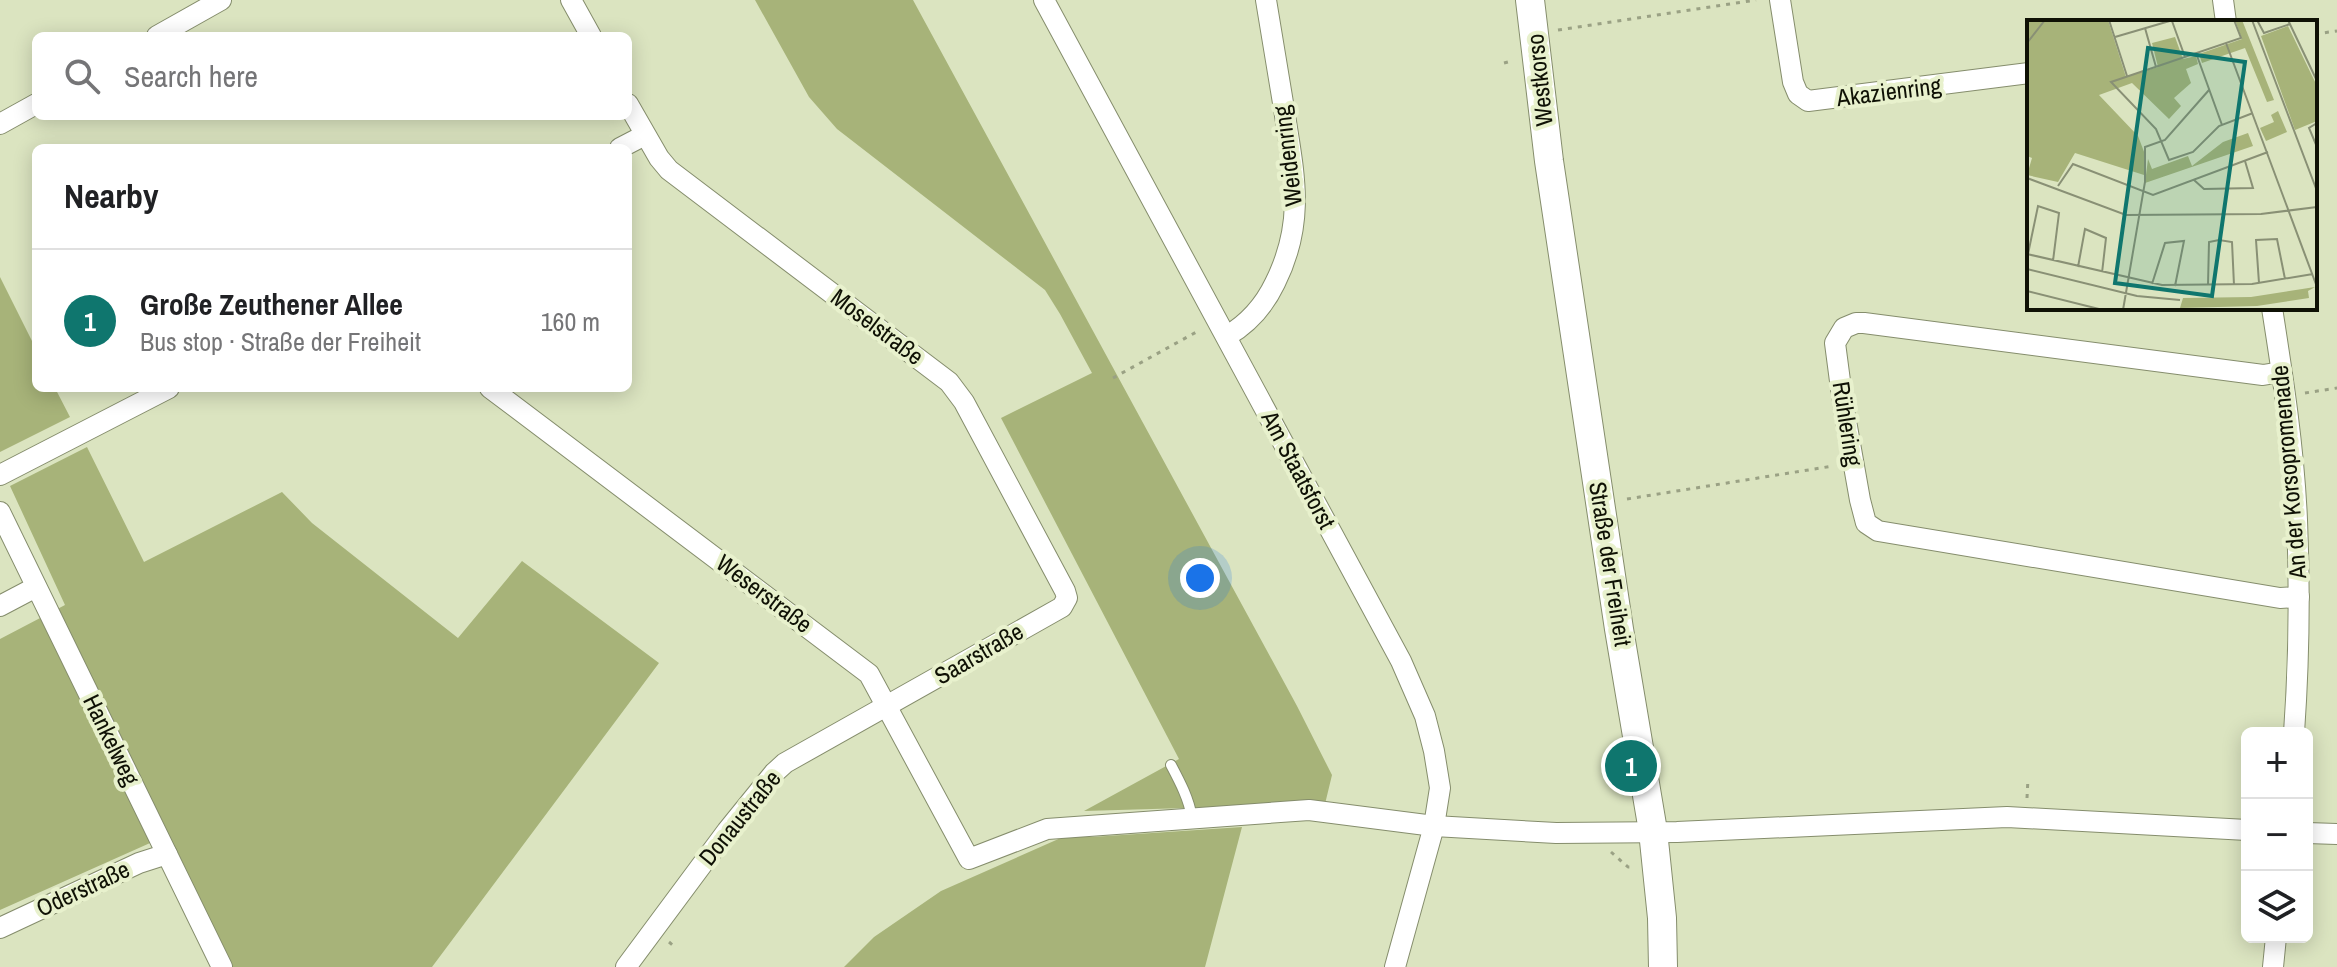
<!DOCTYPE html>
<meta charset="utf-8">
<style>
:root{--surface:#fff;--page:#f2f2f2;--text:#202124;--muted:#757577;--line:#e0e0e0;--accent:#0f766e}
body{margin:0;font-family:"Archivo Narrow",sans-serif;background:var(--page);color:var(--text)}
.controls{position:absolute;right:24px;bottom:24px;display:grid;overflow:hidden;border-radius:12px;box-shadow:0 4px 20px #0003}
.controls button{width:72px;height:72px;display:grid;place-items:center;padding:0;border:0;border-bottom:2px solid var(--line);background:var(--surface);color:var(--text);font:40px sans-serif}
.you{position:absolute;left:1200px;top:578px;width:28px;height:28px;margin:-20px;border:6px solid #fff;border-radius:50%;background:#1a73e8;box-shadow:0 0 0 12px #1a73e833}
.badge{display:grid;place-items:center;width:52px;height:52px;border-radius:50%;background:var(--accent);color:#fff;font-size:26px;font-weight:700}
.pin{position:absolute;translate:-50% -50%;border:4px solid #fff;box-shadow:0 2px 8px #0006}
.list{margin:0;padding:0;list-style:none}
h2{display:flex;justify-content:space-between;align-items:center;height:104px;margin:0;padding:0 32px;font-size:34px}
h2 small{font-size:26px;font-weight:400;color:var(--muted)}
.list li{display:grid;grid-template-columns:52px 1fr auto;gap:24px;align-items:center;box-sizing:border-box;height:144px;padding:0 32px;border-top:2px solid var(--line)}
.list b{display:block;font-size:30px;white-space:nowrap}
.list p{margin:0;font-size:26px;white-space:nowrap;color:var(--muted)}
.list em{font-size:26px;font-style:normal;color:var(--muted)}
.icon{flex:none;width:44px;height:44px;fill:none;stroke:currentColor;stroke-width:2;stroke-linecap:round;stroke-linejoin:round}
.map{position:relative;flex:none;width:2337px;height:967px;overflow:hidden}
.search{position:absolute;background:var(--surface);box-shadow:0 4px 20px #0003;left:32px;top:32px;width:600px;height:88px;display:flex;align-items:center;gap:20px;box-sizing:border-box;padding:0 28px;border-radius:12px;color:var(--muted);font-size:30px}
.panel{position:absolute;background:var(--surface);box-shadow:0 4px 20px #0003;left:32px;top:144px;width:600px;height:248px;border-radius:12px}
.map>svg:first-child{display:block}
.green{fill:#a7b379}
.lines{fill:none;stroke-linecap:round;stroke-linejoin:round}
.lane-casing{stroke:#858d6c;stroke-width:12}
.street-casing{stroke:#858d6c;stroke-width:22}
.secondary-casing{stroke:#858d6c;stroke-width:30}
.path{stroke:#9aa184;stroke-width:3;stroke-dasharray:4 6;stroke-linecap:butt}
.lane{stroke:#fff;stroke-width:10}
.street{stroke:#fff;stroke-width:20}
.secondary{stroke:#fff;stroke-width:28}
.labels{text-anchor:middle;stroke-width:8;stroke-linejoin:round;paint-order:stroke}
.street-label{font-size:24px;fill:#0f1105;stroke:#e8f1cd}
.inset-road{fill:none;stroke:#899075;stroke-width:2}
.view{fill:#0f766e;fill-opacity:0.15;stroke:#0f766e;stroke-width:4}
.inset-edge{fill:none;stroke:#0f1105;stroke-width:4}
</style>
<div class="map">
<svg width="2337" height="967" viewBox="0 0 2337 967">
<rect width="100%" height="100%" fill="#dbe4c0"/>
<g class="green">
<path d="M755,0H913L1297,706L1332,775L1325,804L1084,811L1179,759L1001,418L1092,373L1060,314L1045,290L837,129L809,97Z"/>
<path d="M0,277L36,349V388H55L70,417L0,452Z"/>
<path d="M87,447L144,562L282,492L312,523L458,638L522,561L659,663L432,967H230L168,835L0,910V639L65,605L10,486Z"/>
<path d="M1242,827L1205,967H844L874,937L941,891L1063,837H1092Z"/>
</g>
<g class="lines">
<defs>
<path id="lane" d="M1171,765C1180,782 1189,799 1192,818"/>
<g id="street">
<path d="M571,0L591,36"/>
<path d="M1044,0L1401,661L1425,716L1434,751L1440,788L1434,826L1395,967"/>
<path d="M1780,0L1793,82L1798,94L1808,101L2029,73"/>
<path d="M2223,0L2226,22"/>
<path d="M157,36L221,0"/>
<path d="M0,124L36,104"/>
<path d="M620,148L645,135"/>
<path d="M2272,308C2283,378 2294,449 2297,520C2300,590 2299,662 2294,733"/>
<path d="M1227,336C1249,323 1264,306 1275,283C1306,221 1294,174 1284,109C1278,73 1272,36 1266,0"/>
<path d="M2281,372L2263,375L1864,323H1856L1844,328L1835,343L1843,404L1860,500L1866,523L1878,531L2280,598L2299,597"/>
<path d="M490,388L869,674L969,859L1047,829L1309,810L1434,826L1556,833L1677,832L2007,817L2247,830"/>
<path d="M0,475L169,388"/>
<path d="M0,512L222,967"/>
<path d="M0,606L36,587"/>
<path d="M2307,833L2337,834"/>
<path d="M0,928L139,863L167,854"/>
<path d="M626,967L727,831L774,773L785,763L1062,607L1067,598L1065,591L964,402L949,382L669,170L659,158L628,104"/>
<path d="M2273,967L2276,937"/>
</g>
<path id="secondary" d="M1530,0L1549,161L1619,629L1653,831L1662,918L1663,967"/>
</defs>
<use href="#lane" class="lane-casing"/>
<use href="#street" class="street-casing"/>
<use href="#secondary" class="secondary-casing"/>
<g class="path">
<path d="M1558,30L1756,0"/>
<path d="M2315,34L2337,31"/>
<path d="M1504,63L1508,62"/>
<path d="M1113,378L1200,330"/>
<path d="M2305,393L2337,388"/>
<path d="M1627,499L1833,466"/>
<path d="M2027,798L2028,778"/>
<path d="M1611,852L1628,867H1633"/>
<path d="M669,942L675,947"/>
</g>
<use href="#lane" class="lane"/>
<use href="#street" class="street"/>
<use href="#secondary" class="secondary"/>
</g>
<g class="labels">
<g class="street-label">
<text transform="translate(1540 80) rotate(-96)" y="8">Westkorso</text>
<text transform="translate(1889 92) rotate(-7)" y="8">Akazienring</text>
<text transform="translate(1288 156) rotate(-97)" y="8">Weidenring</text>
<text transform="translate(877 327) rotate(37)" y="8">Moselstraße</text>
<text transform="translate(1847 424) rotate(81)" y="8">Rühlering</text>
<text transform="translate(1298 470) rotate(62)" y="8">Am Staatsforst</text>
<text transform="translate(2289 472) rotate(-95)" y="8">An der Korsopromenade</text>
<text transform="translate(1610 564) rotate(81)" y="8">Straße der Freiheit</text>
<text transform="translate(764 594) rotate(37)" y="8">Weserstraße</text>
<text transform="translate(979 654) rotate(-30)" y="8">Saarstraße</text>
<text transform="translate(111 740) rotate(64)" y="8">Hankelweg</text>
<text transform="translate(740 818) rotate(-51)" y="8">Donaustraße</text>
<text transform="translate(83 889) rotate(-25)" y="8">Oderstraße</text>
</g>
</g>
<g transform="translate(2027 20)">
<rect width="290" height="290" fill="#dbe4c0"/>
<path d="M0,0H81L99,57L131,47L125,23L148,17L156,39L169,36L171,44L159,49L164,63L147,78L154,86L142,99L105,63L72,75L111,116L119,137L117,155L48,133L31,162L0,155L5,138L0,136ZM208,0H215L247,80L240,82L218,28L175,43L172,34L215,19ZM261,6L290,66V101L268,110L234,16ZM251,91L260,112L239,121L233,108L247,102L244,95ZM221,113L226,126L118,163L121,139L125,149L161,136L165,146L196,122ZM288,267L281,271L282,278L230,286L153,288L156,278L224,277Z" fill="#a7b379"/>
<path class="inset-road" d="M82,0L100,56M207,0L214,18L84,62L129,109L142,140L166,132L192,106L226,93M225,0L290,171M230,0L237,13L263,4M261,0L290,61M145,1L158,37M118,8L129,47M88,17L146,0M0,23L18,0M199,23L290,267M169,33L195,105M290,103L282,108L290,127M0,158L99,195L234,194L290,187M167,160L177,169L226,168L218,141M31,166L46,144L126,175L241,132M0,234L135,265L225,264L286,254M1,234L11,186L32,193L26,241M51,247L58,209L79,218L75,253M0,249L110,276L153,280M232,263L229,220L250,219L258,259M125,264L138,223L157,221L148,266M181,265L182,222L192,220L205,222L207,265M0,271L76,290M96,290L118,162V127L138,120L182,70"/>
<path class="view" d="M121,28L218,42L185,276L88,263Z"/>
<rect width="290" height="290" class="inset-edge"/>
</g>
</svg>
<div class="controls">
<button>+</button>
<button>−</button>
<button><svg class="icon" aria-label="layers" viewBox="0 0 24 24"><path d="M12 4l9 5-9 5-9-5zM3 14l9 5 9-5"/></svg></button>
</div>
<div class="you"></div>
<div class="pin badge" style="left:1631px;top:766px">1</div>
<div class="search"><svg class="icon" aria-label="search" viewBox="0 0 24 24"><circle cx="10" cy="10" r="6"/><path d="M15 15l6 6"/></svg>Search here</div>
<section class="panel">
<h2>Nearby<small></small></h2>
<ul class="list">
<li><span class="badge">1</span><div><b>Große Zeuthener Allee</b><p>Bus stop · Straße der Freiheit</p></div><em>160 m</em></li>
</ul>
</section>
</div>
